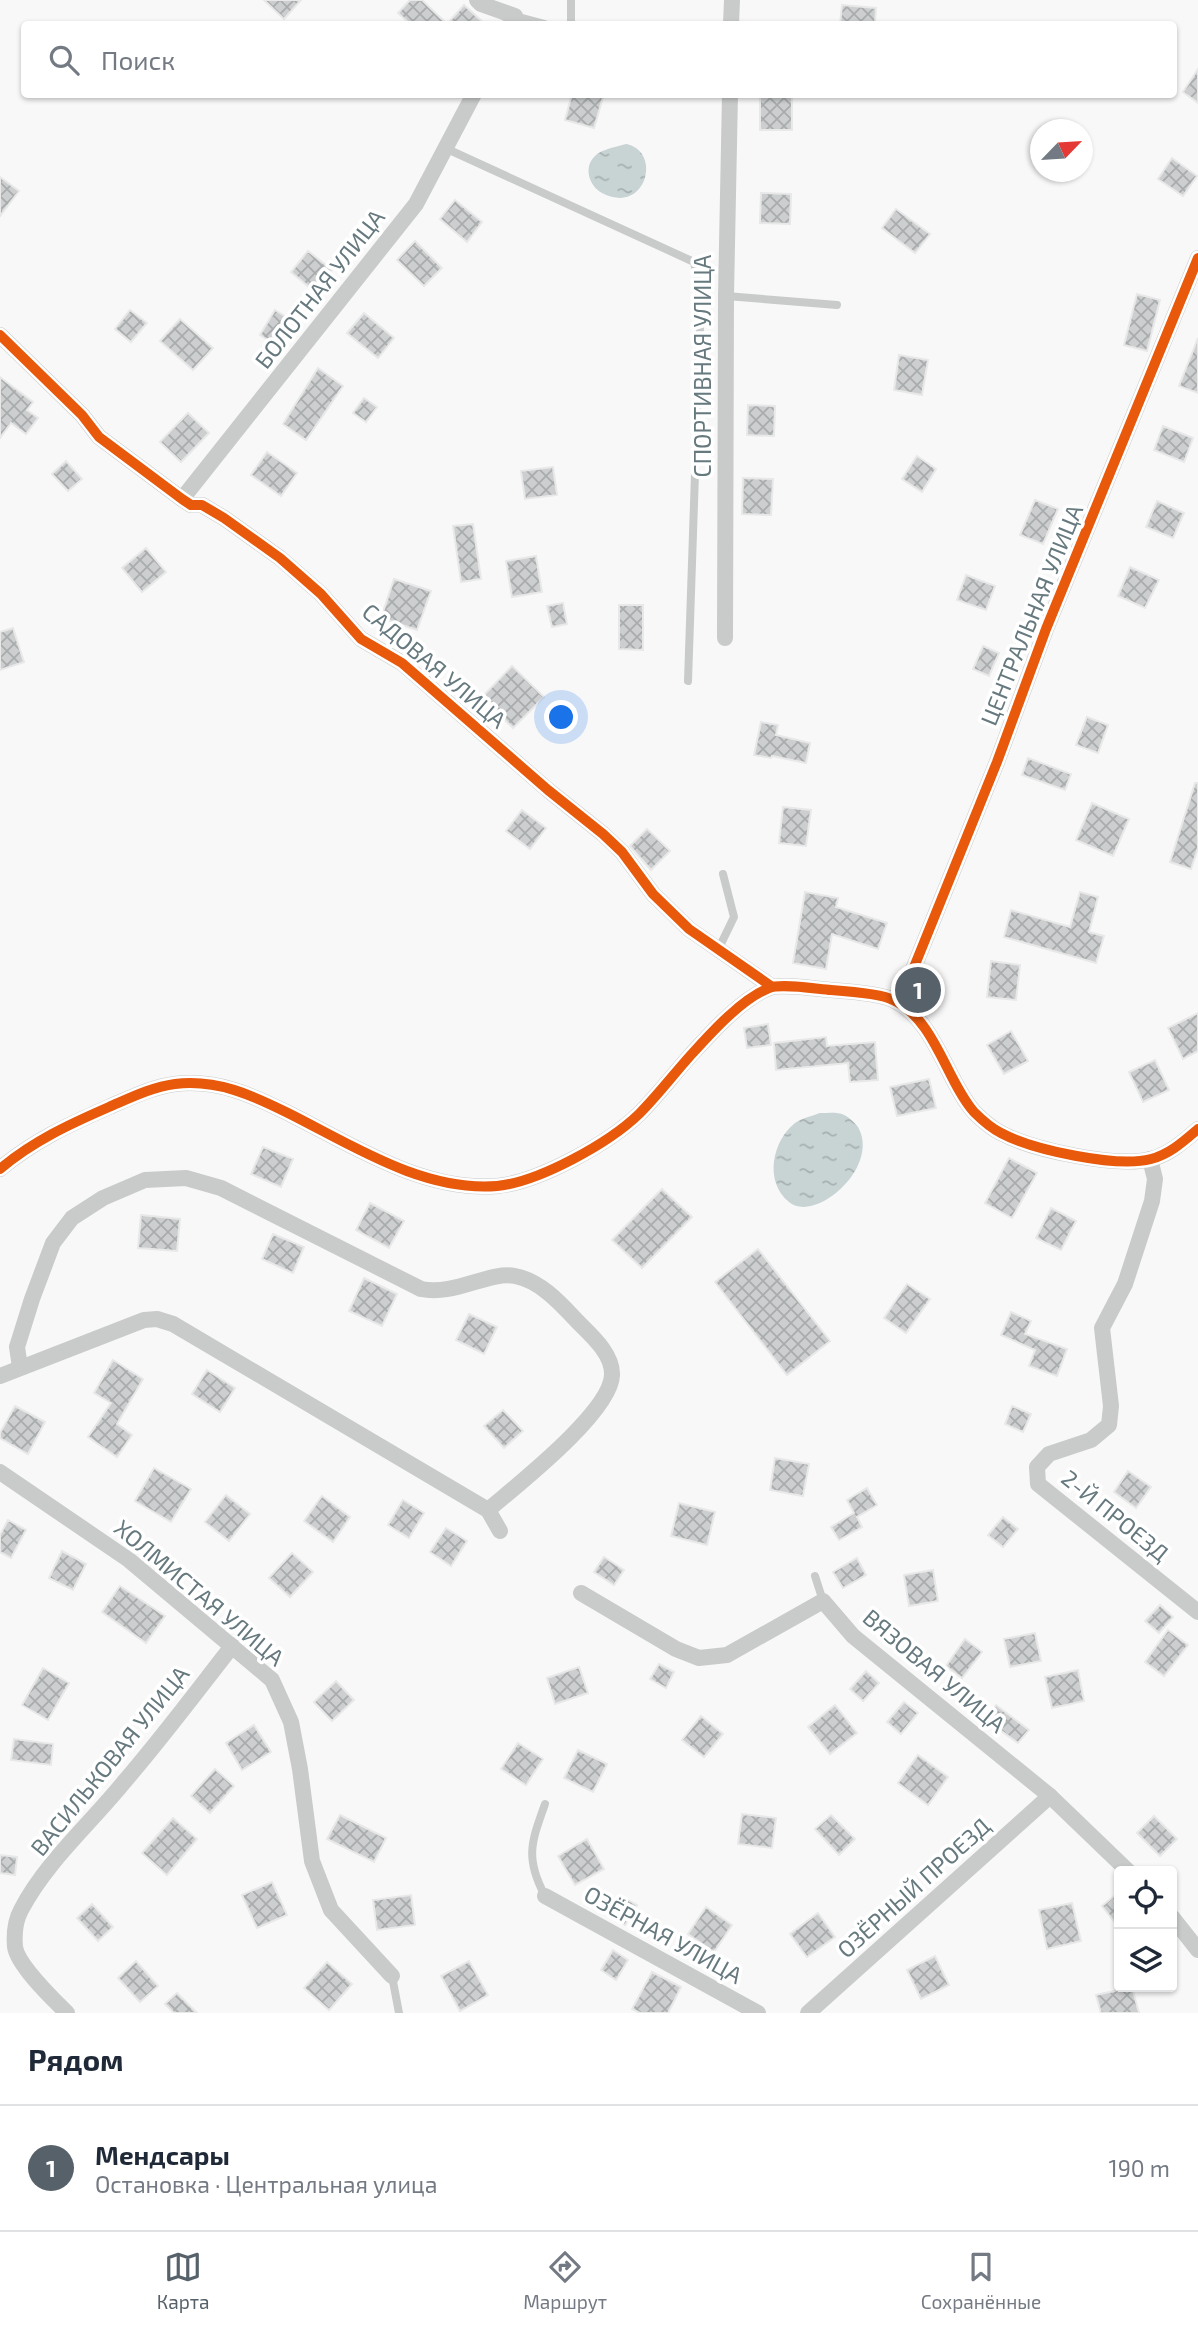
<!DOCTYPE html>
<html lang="ru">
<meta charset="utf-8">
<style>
:root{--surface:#fff;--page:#f2f2f3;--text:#1f2937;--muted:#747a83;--line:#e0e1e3;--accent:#56616a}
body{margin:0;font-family:"Exo 2",sans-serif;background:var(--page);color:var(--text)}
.controls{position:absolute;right:21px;bottom:21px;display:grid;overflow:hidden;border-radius:7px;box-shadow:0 2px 5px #0004}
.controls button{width:63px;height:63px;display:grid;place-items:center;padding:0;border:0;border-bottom:2px solid var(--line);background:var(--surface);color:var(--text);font:35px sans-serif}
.compass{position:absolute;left:1030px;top:119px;width:63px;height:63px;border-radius:50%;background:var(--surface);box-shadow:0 2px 5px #0004;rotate:65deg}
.you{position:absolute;left:562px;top:718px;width:24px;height:24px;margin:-18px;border:5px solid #fff;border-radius:50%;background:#1a73e8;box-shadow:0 0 0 10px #1a73e833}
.badge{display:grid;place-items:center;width:46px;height:46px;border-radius:50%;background:var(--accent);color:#fff;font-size:23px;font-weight:700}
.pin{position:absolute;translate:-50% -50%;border:4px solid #fff;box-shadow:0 2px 7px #0006}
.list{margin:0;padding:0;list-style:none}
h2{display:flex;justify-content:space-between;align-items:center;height:91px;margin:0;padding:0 28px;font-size:30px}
h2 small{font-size:23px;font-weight:400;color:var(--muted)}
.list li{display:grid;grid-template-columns:46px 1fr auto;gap:21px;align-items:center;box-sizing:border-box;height:126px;padding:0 28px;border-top:2px solid var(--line)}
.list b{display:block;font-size:26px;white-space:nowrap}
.list p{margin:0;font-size:23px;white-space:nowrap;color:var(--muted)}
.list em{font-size:23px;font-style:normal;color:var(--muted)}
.icon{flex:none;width:38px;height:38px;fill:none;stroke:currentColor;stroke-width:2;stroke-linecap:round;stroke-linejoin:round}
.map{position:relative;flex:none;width:1198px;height:2013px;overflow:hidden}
.search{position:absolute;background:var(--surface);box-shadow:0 2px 5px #0004;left:21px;right:21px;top:21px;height:77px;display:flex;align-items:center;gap:18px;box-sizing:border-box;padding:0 24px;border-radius:7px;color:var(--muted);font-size:26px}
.sheet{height:217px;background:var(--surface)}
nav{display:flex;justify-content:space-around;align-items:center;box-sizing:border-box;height:98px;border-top:2px solid var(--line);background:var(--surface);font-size:19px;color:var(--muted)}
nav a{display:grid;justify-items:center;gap:4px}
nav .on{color:var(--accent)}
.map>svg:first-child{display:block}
.water{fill:url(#water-ripples)}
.building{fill:url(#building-cross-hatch);stroke:#e8e8e8;stroke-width:2}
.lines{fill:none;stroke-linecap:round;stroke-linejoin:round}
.service{stroke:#c9cbcb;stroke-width:8}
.minor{stroke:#c9cbcb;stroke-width:16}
.cycleway-casing{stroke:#fff;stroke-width:15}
.cycleway{stroke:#e8590c;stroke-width:10}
.labels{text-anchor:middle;stroke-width:7;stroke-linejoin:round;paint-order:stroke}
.street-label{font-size:23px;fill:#66797f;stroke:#fff}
</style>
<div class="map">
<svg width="1198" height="2013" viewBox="0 0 1198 2013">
<defs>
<pattern id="water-ripples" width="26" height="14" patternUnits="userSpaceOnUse" patternTransform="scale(1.75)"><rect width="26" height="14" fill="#c8d3d4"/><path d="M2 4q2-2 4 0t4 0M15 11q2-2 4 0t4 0" fill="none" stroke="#a6b0b1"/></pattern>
<pattern id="building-cross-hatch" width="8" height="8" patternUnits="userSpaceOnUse" patternTransform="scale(1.75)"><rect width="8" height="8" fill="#cccecf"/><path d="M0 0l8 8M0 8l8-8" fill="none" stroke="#a9acad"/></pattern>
</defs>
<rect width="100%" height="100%" fill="#f8f8f8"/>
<g class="water">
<path d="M626,144C663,151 646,216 602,193C589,186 583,167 595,156C602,149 616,147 626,144Z"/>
<path d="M820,1113C827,1113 836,1112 842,1114C848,1116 854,1122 858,1127C881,1167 815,1224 789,1202C764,1182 772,1141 795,1123C802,1118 812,1116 820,1113Z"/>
</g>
<g class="building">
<path d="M264,0H301L284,19Z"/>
<path d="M410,0H422L447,24L464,5L485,24H410L398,13Z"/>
<path d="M842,5L876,8L875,24H840Z"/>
<path d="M1198,69V103L1183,92Z"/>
<path d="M572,94H604L594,128L565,120Z"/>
<rect x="760" y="94" width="32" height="36"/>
<path d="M1172,158L1197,176L1183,196L1158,179Z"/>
<path d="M0,177L19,191L0,216Z"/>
<path d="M761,193L791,194L790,224L760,223Z"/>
<path d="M455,200L482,222L467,242L440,219Z"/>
<path d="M896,209L930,234L915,253L882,228Z"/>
<path d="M415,241L442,268L424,286L397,260Z"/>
<path d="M308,251L332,270L314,291L291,272Z"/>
<path d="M1137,294L1160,300L1147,351L1124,345Z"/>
<path d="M130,310L147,323L131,342L115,329Z"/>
<path d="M275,310L291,320L276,345L260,335Z"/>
<path d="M364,313L394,338L378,358L347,333Z"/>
<path d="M180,319L213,348L193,370L160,341Z"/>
<path d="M1198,338V393L1179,386Z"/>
<path d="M899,355L928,360L922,395L894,390Z"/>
<path d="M318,368L343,386L306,440L283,424Z"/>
<path d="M0,377L33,402L27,410L38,418L26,434L11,423L0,438Z"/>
<path d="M364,398L377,407L366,422L353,413Z"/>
<path d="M748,405L775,406L774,436L747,435Z"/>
<path d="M188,413L209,433L181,462L160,442Z"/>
<path d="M1163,426L1193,438L1184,462L1154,450Z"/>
<path d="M267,452L297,473L281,496L251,475Z"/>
<path d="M917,456L936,469L922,492L902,479Z"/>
<path d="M66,461L82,479L68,491L52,474Z"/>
<path d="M553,467L557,495L525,499L521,471Z"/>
<path d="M743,478L773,479L771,515L742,514Z"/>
<path d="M1035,500L1058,509L1043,544L1020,535Z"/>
<path d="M1157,501L1184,513L1173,538L1146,527Z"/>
<path d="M473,524L481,579L461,582L453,526Z"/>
<path d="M146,548L166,572L142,592L122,568Z"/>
<path d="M536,556L542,592L512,597L506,561Z"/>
<path d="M1130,567L1159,580L1145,608L1118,596Z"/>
<path d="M966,575L995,586L986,610L957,600Z"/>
<path d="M394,579L431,591L417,630L381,618Z"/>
<path d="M563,603L567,624L552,627L547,606Z"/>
<path d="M619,605H643V650L619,649Z"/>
<path d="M13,628L24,662L0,670V632Z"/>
<path d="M983,646L999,653L989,676L973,669Z"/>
<path d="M512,666L544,697L513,728L482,697Z"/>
<path d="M1087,717L1108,725L1098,753L1076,745Z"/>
<path d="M761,722L778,725L776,735L810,743L806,763L772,756L771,758L754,755Z"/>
<path d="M1028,758L1071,774L1065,790L1022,775Z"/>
<path d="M1195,783H1198V848L1191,869L1170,862Z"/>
<path d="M1092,803L1129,819L1113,856L1076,840Z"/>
<path d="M783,807L811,810L806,846L779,843Z"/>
<path d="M522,810L546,828L530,849L506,831Z"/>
<path d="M647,829L670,851L651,870L630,846Z"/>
<path d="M805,892L838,898L836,907L887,923L878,949L832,934L826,969L793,963Z"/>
<path d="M1080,892L1098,897L1089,932L1104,936L1096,963L1004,937L1011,910L1070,927Z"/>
<path d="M991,961L1020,965L1016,1000L987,997Z"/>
<path d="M1198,1013V1051L1183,1059L1168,1028Z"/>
<path d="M768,1024L771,1045L747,1048L744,1028Z"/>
<path d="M1011,1031L1028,1061L1004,1074L987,1045Z"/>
<path d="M826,1037L827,1046L875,1042L878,1080L850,1082L848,1063L776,1070L774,1043Z"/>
<path d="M1155,1060L1169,1090L1143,1102L1129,1072Z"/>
<path d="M929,1079L936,1108L897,1116L890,1087Z"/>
<path d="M263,1147L293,1159L281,1187L251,1174Z"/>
<path d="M1009,1158L1037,1173L1012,1218L985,1203Z"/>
<path d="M662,1189L692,1217L642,1268L612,1240Z"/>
<path d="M370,1203L404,1221L389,1248L356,1230Z"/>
<path d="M1051,1208L1076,1221L1061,1250L1036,1238Z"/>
<path d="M141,1215L180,1219L177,1251L138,1248Z"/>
<path d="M273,1234L304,1247L293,1273L262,1259Z"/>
<path d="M758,1249L830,1341L787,1375L715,1282Z"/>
<path d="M364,1278L397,1294L382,1326L349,1311Z"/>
<path d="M907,1284L930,1299L906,1333L884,1318Z"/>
<path d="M1011,1312L1031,1321L1025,1334L1067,1349L1057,1376L1029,1366L1035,1350L1001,1335Z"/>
<path d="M469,1314L497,1327L484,1354L456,1340Z"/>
<path d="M113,1360L143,1379L117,1424L132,1435L117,1457L88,1437L111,1403L94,1393Z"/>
<path d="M207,1370L235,1388L220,1412L192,1394Z"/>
<path d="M15,1406L45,1422L28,1454L0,1438V1433Z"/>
<path d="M1012,1406L1031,1414L1023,1432L1005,1424Z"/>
<path d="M503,1410L523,1431L504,1448L484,1426Z"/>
<path d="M775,1458L809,1464L803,1496L770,1490Z"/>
<path d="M154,1468L191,1489L171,1522L135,1501Z"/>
<path d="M1128,1471L1151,1487L1136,1508L1114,1492Z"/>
<path d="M867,1488L877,1505L857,1517L862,1527L839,1540L831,1527L854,1513L847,1500Z"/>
<path d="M226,1495L250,1514L229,1541L205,1522Z"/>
<path d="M322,1496L350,1517L333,1542L304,1521Z"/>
<path d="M403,1500L424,1513L409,1538L388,1525Z"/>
<path d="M679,1503L715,1512L707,1545L671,1536Z"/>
<path d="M1003,1517L1018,1529L1003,1547L988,1535Z"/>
<path d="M8,1520L26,1530L11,1558L0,1552V1535Z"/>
<path d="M446,1528L467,1541L451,1566L430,1552Z"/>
<path d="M62,1551L86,1564L73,1590L49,1578Z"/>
<path d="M292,1553L313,1572L290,1597L269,1578Z"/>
<path d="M604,1557L624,1570L614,1585L594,1572Z"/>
<path d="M857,1558L866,1575L843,1588L833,1572Z"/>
<path d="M933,1570L938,1601L909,1606L904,1575Z"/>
<path d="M120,1586L165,1616L146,1643L102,1612Z"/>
<path d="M1160,1605L1173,1617L1159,1633L1145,1621Z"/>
<path d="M1168,1630L1188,1645L1164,1676L1145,1662Z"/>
<path d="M1035,1633L1041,1661L1010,1667L1004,1639Z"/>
<path d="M965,1639L982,1652L962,1678L946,1666Z"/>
<path d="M659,1664L674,1672L666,1688L650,1679Z"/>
<path d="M579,1667L588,1693L555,1704L547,1678Z"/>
<path d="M43,1668L69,1683L48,1720L22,1705Z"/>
<path d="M1078,1670L1084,1701L1052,1708L1045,1677Z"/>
<path d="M866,1671L879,1683L863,1701L850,1689Z"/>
<path d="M336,1681L354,1700L332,1721L314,1702Z"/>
<path d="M904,1702L918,1713L901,1734L887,1722Z"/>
<path d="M835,1705L857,1733L830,1754L808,1727Z"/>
<path d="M996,1705L1029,1730L1018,1743L986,1720Z"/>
<path d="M701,1716L723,1734L704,1757L682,1740Z"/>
<path d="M254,1725L271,1752L242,1770L226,1743Z"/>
<path d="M14,1739L53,1744L51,1765L11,1760Z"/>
<path d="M518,1743L543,1759L526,1785L501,1769Z"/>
<path d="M578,1750L607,1764L593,1792L564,1778Z"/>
<path d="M918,1755L948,1777L928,1805L898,1783Z"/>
<path d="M215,1769L234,1786L210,1813L191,1796Z"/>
<path d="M742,1814L776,1818L772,1848L738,1844Z"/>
<path d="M340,1815L386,1838L374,1862L327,1839Z"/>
<path d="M831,1815L855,1839L839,1855L815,1829Z"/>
<path d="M1154,1816L1177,1839L1160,1856L1137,1833Z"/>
<path d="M173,1818L197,1839L167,1875L142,1853Z"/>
<path d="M587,1839L604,1869L575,1885L558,1856Z"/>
<path d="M0,1855L17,1857L15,1875L0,1873Z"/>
<path d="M272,1882L287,1915L257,1928L242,1895Z"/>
<path d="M1119,1892V1928L1102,1906Z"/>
<path d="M411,1895L415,1925L377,1930L373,1900Z"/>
<path d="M621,1896L637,1905L625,1925L610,1916Z"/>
<path d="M1072,1903L1081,1941L1047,1949L1039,1910Z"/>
<path d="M92,1904L113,1927L98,1941L77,1918Z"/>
<path d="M706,1907L732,1925L714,1952L688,1934Z"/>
<path d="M818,1913L835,1937L807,1957L790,1934Z"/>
<path d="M613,1950L628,1960L616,1980L601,1970Z"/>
<path d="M935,1956L949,1985L921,1999L907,1970Z"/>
<path d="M136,1961L158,1986L140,2002L118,1978Z"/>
<path d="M469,1961L488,1995L460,2011L441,1976Z"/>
<path d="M327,1962L352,1984L329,2010L304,1988Z"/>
<path d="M652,1972L681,1987L668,2013H640L632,2009Z"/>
<path d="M1132,1987L1139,2013H1101L1096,1995Z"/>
<path d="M177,1993L197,2013H174L165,2004Z"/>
</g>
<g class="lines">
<g class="service">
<path d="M571,0V24"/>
<path d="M515,16L545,24"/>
<path d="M445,148L694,262L701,297L688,681"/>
<path d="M726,296L837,305"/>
<path d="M718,950L734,917L723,874"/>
<path d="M815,1576L823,1601"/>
<path d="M545,1804C531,1843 525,1858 545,1896"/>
<path d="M392,1976L399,2013"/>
</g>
<g class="minor">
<path d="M477,0L481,4L515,16L510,24"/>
<path d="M731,24L732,0"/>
<path d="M0,335L82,415L99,437L182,499L191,505H202L224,518L280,558L321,594L361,639L402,663L548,790L603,834L622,852L653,894L689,929L771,986"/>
<path d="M182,499L416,204L474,94"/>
<path d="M725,638L726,296L730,94"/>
<path d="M893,999L906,987L997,762L1046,629L1198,258"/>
<path d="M1150,1159L1155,1179L1152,1201L1125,1284L1102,1328L1111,1406L1109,1425L1091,1440L1049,1454L1037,1467L1038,1484L1198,1612"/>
<path d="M0,1169C33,1141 70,1124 109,1107C130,1098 152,1087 175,1084C217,1079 252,1095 288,1113C352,1145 423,1192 497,1186C539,1182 609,1143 639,1114C657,1096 673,1075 690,1056C710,1034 741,999 769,988C781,983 817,989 831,990C845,991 882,994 893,1000C935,1019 946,1080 974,1112C982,1120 991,1128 1001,1133C1033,1150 1117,1168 1151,1159C1170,1154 1184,1141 1198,1129"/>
<path d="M20,1367L17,1347L32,1299L53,1243L72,1218L103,1198L145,1180L186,1178L221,1188L421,1289C455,1296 489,1271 515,1276C541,1281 561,1304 578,1322C591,1335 613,1354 612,1375C611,1412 516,1486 488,1510"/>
<path d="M0,1376L144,1320L157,1319L173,1324L488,1510L500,1531"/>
<path d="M0,1472L129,1560L272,1680L291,1722L300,1769L312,1861L331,1910L392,1976"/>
<path d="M581,1593L676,1649L699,1658L727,1655L823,1601L853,1636L1050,1796L1128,1871"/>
<path d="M545,1896L758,2013"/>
<path d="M1172,1917L1198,1950"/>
<path d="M67,2013C53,1999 18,1966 15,1947C14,1935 15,1921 21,1910C46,1862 90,1824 124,1782C162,1738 197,1691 233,1645"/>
<path d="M808,2013L1050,1796"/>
</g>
<defs>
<g id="cycleway">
<path d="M0,335L82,415L99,437L182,499L191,505H202L224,518L280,558L321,594L361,639L402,663L548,790L603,834L622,852L653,894L689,929L771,986"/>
<path d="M893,999L906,987L997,762L1046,629L1198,258"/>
<path d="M0,1169C33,1141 70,1124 109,1107C130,1098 152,1087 175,1084C217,1079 252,1095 288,1113C352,1145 423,1192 497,1186C539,1182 609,1143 639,1114C657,1096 673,1075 690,1056C710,1034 741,999 769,988C781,983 817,989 831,990C845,991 882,994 893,1000C935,1019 946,1080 974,1112C982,1120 991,1128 1001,1133C1033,1150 1117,1168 1151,1159C1170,1154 1184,1141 1198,1129"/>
</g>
</defs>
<use href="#cycleway" class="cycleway-casing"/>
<use href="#cycleway" class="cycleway"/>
</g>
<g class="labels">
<g class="street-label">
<text transform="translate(320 289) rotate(-52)" y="8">БОЛОТНАЯ УЛИЦА</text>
<text transform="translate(703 366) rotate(-90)" y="8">СПОРТИВНАЯ УЛИЦА</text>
<text transform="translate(1032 615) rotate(-68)" y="8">ЦЕНТРАЛЬНАЯ УЛИЦА</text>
<text transform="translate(434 666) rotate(40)" y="8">САДОВАЯ УЛИЦА</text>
<text transform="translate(1115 1516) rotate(39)" y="8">2-Й ПРОЕЗД</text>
<text transform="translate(199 1593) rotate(40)" y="8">ХОЛМИСТАЯ УЛИЦА</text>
<text transform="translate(934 1671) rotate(40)" y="8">ВЯЗОВАЯ УЛИЦА</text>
<text transform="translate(110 1761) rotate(-51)" y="8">ВАСИЛЬКОВАЯ УЛИЦА</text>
<text transform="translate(914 1888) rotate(-42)" y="8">ОЗЁРНЫЙ ПРОЕЗД</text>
<text transform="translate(663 1935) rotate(29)" y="8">ОЗЁРНАЯ УЛИЦА</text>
</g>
</g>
</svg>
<div class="controls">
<button><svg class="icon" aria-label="locate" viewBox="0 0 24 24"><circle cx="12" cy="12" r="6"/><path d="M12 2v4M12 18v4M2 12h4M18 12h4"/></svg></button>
<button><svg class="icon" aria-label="layers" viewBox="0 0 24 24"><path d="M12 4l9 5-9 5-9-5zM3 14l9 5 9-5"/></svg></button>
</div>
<svg class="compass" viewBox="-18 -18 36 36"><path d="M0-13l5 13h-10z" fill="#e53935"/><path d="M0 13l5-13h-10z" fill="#747a83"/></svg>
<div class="you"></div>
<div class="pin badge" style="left:918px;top:990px">1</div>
<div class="search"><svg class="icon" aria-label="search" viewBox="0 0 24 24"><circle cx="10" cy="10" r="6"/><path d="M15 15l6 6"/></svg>Поиск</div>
</div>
<section class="sheet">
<h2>Рядом<small></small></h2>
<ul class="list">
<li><span class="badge">1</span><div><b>Мендсары</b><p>Остановка · Центральная улица</p></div><em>190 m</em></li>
</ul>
</section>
<nav>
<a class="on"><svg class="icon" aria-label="map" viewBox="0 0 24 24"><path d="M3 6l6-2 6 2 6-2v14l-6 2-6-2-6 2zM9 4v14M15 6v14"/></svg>Карта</a>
<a><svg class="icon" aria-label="directions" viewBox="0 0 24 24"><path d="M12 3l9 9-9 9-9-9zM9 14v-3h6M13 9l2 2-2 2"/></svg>Маршрут</a>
<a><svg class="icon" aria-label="saved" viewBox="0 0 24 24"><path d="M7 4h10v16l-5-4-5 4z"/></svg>Сохранённые</a>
</nav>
